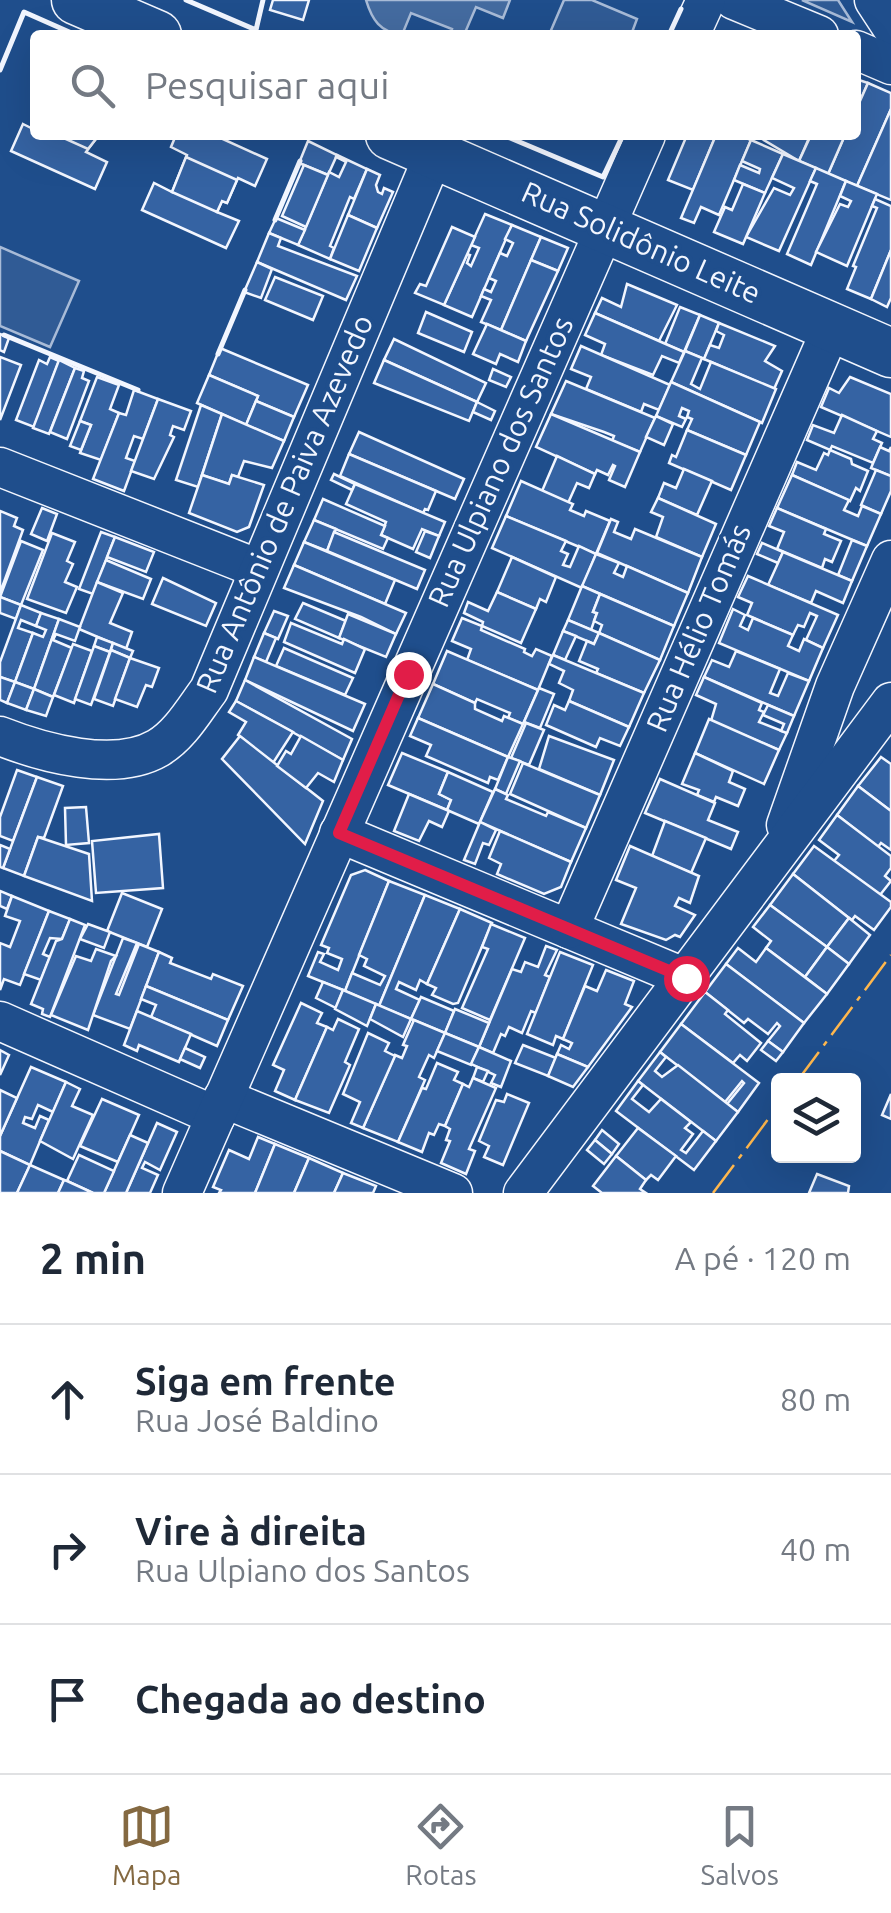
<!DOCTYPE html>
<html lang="pt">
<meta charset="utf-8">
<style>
:root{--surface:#fff;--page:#f6f6f7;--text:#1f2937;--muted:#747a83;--line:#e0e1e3;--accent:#846941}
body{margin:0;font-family:Ubuntu,sans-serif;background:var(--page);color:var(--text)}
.controls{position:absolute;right:30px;bottom:30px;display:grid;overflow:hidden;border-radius:10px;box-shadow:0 10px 40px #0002}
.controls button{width:90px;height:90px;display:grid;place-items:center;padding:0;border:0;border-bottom:2px solid var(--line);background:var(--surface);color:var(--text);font:50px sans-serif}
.stop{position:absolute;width:30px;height:30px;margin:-22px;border:8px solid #e11d48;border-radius:50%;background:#fff}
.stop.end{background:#e11d48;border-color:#fff;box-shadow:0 2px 10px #0008}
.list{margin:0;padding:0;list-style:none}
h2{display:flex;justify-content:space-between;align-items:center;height:130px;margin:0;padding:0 40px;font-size:42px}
h2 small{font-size:32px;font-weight:400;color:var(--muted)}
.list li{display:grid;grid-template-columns:65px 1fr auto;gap:30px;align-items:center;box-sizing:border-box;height:150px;padding:0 40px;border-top:2px solid var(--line)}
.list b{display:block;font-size:38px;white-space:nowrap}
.list p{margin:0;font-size:32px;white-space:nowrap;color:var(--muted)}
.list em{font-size:32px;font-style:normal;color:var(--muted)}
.icon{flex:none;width:55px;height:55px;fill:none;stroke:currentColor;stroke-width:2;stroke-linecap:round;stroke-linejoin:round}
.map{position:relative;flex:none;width:891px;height:1193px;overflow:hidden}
.search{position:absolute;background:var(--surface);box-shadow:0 10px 40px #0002;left:30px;right:30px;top:30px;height:110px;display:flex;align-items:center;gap:25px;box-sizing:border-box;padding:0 35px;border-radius:10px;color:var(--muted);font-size:38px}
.sheet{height:580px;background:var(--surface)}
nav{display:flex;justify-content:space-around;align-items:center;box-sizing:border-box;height:140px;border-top:2px solid var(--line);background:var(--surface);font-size:28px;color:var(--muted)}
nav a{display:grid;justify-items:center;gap:5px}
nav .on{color:var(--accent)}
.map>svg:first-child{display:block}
.built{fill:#305b95;stroke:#a8bbd7;stroke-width:2.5}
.water{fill:#446ba0;stroke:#a8bbd7;stroke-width:2.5}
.building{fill:#3563a3;stroke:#f2f6ff;stroke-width:2.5}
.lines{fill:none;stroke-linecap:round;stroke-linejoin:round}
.minor-casing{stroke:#f2f6ff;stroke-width:41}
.major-casing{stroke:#f2f6ff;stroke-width:51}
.minor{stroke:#1f4e8c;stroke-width:38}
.major{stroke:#1f4e8c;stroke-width:48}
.wall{stroke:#f2f6ff;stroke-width:5}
.power{stroke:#ffb74d;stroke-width:2.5;stroke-dasharray:35 8 5 8;stroke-linecap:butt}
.route{stroke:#e11d48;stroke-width:12}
.labels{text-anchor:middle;stroke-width:8;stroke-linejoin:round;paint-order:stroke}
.street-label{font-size:30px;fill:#f2f6ff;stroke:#1f4e8c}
</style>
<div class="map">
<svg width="891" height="1193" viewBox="0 0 891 1193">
<rect width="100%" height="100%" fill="#1f4e8c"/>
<g class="built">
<path d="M564,0H592L637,19L631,35H549Z"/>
<path d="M802,0H838L852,22Z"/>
<path d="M0,247L79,281L50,347L0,326Z"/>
</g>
<path class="water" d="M366,0H510L503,18L476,7L464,35H450L452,29L411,13L402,35C380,32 372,20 366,0Z"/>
<g class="building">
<path d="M273,0H309L303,20L270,10Z"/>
<path d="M856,79L868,83L856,110Z"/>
<path d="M868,83L891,93V109L857,186L828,174L845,135H856V110Z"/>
<path d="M891,109V200L857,186Z"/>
<path d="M23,124L35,130V135H99L86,152L107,162L95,189L11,151Z"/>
<path d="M57,135H99L88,149Z"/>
<path d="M176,135H214L267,159L255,186L238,178L227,203L222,201L217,212L239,221L226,248L142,210L154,183L172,192L187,155L171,147Z"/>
<path d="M687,135H716L693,190L668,180Z"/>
<path d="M716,135H739L751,140L719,215L701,207L694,223L681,218Z"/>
<path d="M802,135L809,138L799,161L757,136Z"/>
<path d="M811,135H845L828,174L799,161Z"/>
<path d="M751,140L783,154L765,193L734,180L740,165L759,173L760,169L742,161Z"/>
<path d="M308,141L337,155L328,175L299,163Z"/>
<path d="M783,154L816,168L779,251L746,237L774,188L790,195L794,188L772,178Z"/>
<path d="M337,155L367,169L354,199L350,197L330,246L334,248L330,259L298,245L329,172L339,177L346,162L336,157Z"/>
<path d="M186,157L237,180L227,203L222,201L217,212L172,192Z"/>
<path d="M304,165L328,175L306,227L282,216Z"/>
<path d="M816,168L846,181L811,265L787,254L817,184L810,181Z"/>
<path d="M367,169L380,175L376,185L378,192L382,194L384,188L393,192L377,228L348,215Z"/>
<path d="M846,181L877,194L847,266L816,252L840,204L848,207L851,201L840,196Z"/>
<path d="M743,184L765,193L743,244L714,232L725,207L732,210Z"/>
<path d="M875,199L891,206V250L871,299L847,289L856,267L853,266L877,208L872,206Z"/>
<path d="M485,214L512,225L472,317L444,305L467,254L470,255L467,263L471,266L479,248L471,245Z"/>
<path d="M348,215L377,228L359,271L330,259Z"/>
<path d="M276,218L305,230L298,245L269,233Z"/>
<path d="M512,225L541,237L501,330L481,322L491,300L481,296L484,289L491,292L496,281L489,278L500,253L507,256L513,243L505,239Z"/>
<path d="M452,227L475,237L444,305L415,293L420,284L426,286Z"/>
<path d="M269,233L281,238L278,246L357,276L346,300L257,262Z"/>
<path d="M541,237L568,248L558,271L531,260Z"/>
<path d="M891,250V298L887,307L871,299Z"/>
<path d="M531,260L558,271L526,341L501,330Z"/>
<path d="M257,262L272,269L261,298L244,292Z"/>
<path d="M275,277L323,296L313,320L265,300Z"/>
<path d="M627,284L677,305L659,341L595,313L602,298L621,307Z"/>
<path d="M680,307L700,315L684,352L665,344Z"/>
<path d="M426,312L472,332L464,352L418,333Z"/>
<path d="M595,313L684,352L679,363L662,356L653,375L601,355L605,344L585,335Z"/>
<path d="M700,315L719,323L704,359L685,351Z"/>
<path d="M719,323L775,346L765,361L782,371L774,389L704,359L710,345L719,348L724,335L716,331Z"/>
<path d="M487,324L526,341L518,362L500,354L496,364L473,354Z"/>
<path d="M0,334L9,338L4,352L0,350Z"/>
<path d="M394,339L486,383L477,402L384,360Z"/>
<path d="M581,346L670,385L659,410L644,404L641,412L586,389L591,377L571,369Z"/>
<path d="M220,348L308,385L294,417L256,401L258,396L209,375Z"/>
<path d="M685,351L702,358L691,384L700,389L711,362L776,389L762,423L671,382Z"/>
<path d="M0,357L21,365L0,420Z"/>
<path d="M50,357L59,361L34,427L16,420L39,360L47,364Z"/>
<path d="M59,360L75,368L49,434L33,428Z"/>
<path d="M384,360L477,402L469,421L374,383Z"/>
<path d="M75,368L84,371L82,378L89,381L67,439L50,432Z"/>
<path d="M493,369L511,377L506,387L489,380Z"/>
<path d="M209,375L258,396L246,425L197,403Z"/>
<path d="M97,377L119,385L110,409L119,413L101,460L80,453L91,425L80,421Z"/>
<path d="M850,377L891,394V437L821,407L829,388L839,393Z"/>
<path d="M566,381L655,418L640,452L612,441L614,436L604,432L551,414Z"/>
<path d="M671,382L760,422L746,455L687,430L692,419L687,417L689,411L682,408L679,416L686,419L682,427L656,416Z"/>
<path d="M134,390L158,399L143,439L134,436L126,458L135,461L124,491L93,479L119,413L126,415Z"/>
<path d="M158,399L191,411L184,430L173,426L170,435L174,437L154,479L131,471Z"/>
<path d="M256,401L294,417L284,441L246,425Z"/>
<path d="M477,402L495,411L491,420L473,412Z"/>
<path d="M201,405L222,414L198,487L176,480Z"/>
<path d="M222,414L284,441L272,468L244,461L238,477L232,475L229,484L202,475Z"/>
<path d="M551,414L640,452L625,487L609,480L615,466L613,465L608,475L597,470L595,474L536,447Z"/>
<path d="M842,415L877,431L873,439L882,443L873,463L832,446L830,450L807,440L813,425L834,433Z"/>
<path d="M656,416L673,424L664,445L646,437Z"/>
<path d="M80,421L91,425L81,450L70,446Z"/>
<path d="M687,430L746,455L731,490L669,463L672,455L676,457Z"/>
<path d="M359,432L464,479L455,499L349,454Z"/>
<path d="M880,447L889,451L891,447V476L871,468Z"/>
<path d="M830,450L851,459L852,464L868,471L860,491L856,488L850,501L792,475L797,462L816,470L824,453L828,455Z"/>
<path d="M349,454L436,491L428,510L425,509L423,513L340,476Z"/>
<path d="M557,456L595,474L589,488L577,483L568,503L542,491Z"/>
<path d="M684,469L712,481L697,515L658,498L664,483L676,488Z"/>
<path d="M876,470L891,476V491L881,514L861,505Z"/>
<path d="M334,474L355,484L352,490L331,480Z"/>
<path d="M202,475L229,484L232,475L264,485L249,527L237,532L189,513Z"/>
<path d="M792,475L849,500L844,510L858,516L862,506L881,514L867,546L777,508Z"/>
<path d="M521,481L573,504L570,510L584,516L586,511L610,521L596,554L506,516Z"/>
<path d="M355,484L445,522L439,536L422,529L413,549L381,535L386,522L346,504Z"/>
<path d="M658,498L716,524L702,557L656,537L663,517L651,512Z"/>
<path d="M323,499L385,526L381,535L388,538L383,549L314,520Z"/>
<path d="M42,508L57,514L47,541L31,534Z"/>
<path d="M777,508L826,529L824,534L841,541L832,562L825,559L822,568L777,549L784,532L769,526Z"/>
<path d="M0,511L17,518L14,526L23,530L0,593Z"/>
<path d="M506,516L566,541L561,551L568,554L563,565L570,567L579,546L596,554L582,588L492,548Z"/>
<path d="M611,519L618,522L614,532L631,539L635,529L702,557L688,593L597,553Z"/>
<path d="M314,520L336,529L327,551L304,542Z"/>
<path d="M425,531L439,536L430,558L416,552Z"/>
<path d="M101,532L115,537L93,594L79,589Z"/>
<path d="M334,532L425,570L417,589L327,551Z"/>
<path d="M52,533L75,542L67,561L73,564L65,582L77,587L66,613L27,599Z"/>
<path d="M115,537L154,552L146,572L107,557Z"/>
<path d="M852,540L867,546L852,581L838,575Z"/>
<path d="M21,541L43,550L21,605L0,597Z"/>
<path d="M304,542L395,580L385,604L294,565Z"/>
<path d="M762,543L783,552L778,563L757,554Z"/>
<path d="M783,552L852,581L843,603L816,591L811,603L768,585Z"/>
<path d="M596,554L619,563L614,573L623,577L627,566L688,593L674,626L582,586Z"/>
<path d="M512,557L556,577L546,602L540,599L536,609L497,592Z"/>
<path d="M106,560L151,579L143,599L97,582Z"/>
<path d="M294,565L406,613L396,634L361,617L284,588Z"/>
<path d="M748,576L838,615L823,648L806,640L817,616L810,613L804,627L798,625L793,635L747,615L752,603L738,597Z"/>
<path d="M163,578L216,603L206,626L152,604Z"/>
<path d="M97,582L123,593L110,623L132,632L126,649L79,629Z"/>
<path d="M582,586L600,594L593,612L597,613L591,630L568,620Z"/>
<path d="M497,592L536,609L521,643L482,626L483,622L464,613L468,602L488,611Z"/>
<path d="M600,594L674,626L660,660L599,633L602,625L594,621L597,613L593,612Z"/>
<path d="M0,597L21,605L16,619L0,613Z"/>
<path d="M303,603L346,621L339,638L295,619Z"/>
<path d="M21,605L41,613L36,626L21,620L18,628L33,633L15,682L0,677V662Z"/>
<path d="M733,609L745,615L740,626L748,630L753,618L793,635L788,646L799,651L804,639L823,648L809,681L719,643Z"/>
<path d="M274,611L288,616L278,639L264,633Z"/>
<path d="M41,613L59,619L34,689L15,682L33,633L43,637L46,630L36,626Z"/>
<path d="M348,614L396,634L386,657L339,638Z"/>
<path d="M462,618L482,626L481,630L525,649L524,652L532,656L536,649L552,656L538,690L467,660L471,649L452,641Z"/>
<path d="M59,619L80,627L75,641L56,634L53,640L72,648L53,697L34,689Z"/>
<path d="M568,620L599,633L594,644L563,631Z"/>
<path d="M291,623L342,644L344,639L365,649L355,673L284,642Z"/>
<path d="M563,631L576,636L565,660L553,655Z"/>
<path d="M264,633L276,638L266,662L254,657Z"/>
<path d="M599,633L660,660L644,693L596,673L598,669L579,661L587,641L594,644Z"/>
<path d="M97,637L113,643L110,652L94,646Z"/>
<path d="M113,643L133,651L130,658L111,650Z"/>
<path d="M73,644L92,651L74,703L54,695Z"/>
<path d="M94,646L110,652L91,705L75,699Z"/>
<path d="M284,648L353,678L345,695L276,666Z"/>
<path d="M111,650L130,658L113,706L94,699Z"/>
<path d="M447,651L538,690L523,724L508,718L510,713L477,699L475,703L433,684Z"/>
<path d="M736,651L780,669L770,693L778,696L788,673L809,681L794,716L704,677L712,660L729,667Z"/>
<path d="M553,655L644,693L629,727L569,701L573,690L559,683L564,671L549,664Z"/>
<path d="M254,657L365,704L353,731L245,680Z"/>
<path d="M130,658L159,668L152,687L146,685L137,707L115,699Z"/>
<path d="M0,677L15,682L7,703L0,700Z"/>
<path d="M704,677L762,703L759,710L764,712L759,722L787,733L779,750L711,721L716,704L696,695Z"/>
<path d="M245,680L352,739L343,760L236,701Z"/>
<path d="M15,682L34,689L26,710L7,703Z"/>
<path d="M433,684L475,703V709L502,721L504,716L523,724L508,757L418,718Z"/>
<path d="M539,688L554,694L540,728L524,722Z"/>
<path d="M34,689L53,697L46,716L26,710Z"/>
<path d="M236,701L293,732L273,763L238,735L246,722L229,712Z"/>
<path d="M569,701L629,727L620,746L600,738L596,747L546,725L554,705L565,710Z"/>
<path d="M768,705L794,716L787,733L781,731L784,724L763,715Z"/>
<path d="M418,718L508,757L498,780L490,777L488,783L426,756L431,745L410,736Z"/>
<path d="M709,719L779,750L764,784L695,753Z"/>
<path d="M526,723L544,730L529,765L511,758Z"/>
<path d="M240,736L323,801L305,844L222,759Z"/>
<path d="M301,736L343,760L334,782L318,773L306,788L277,766L286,751L291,754Z"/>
<path d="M549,736L614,760L600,795L539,769Z"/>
<path d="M402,753L448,772L439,794L451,800L447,810L388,785Z"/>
<path d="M695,753L733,771L729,782L745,789L738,806L716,797L714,802L697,795L699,790L682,784Z"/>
<path d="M508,757L520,761L506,794L495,789Z"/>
<path d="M881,757L891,764V811L858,786Z"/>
<path d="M523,763L600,795L586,828L510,794Z"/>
<path d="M17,770L37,777L13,841L0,836V817Z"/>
<path d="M448,772L493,792L479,824L447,810L451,800L439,794Z"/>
<path d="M37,777L63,786L44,838L38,837L24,876L3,868Z"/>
<path d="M660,779L715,803L708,820L738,832L731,849L645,813Z"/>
<path d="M858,786L891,811V850L881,843L878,847L837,815Z"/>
<path d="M495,789L508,795L506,799L546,816L548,812L586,828L571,862L480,822Z"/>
<path d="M409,794L449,811L442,827L429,821L419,841L394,831Z"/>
<path d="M86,807L89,843L66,845L65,808Z"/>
<path d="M837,815L891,856V868L885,876L891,881L880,895L834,861L839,855L819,840Z"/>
<path d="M665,821L706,838L691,873L652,856Z"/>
<path d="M480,822L496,830L489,845L483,843L475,864L464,860Z"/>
<path d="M500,831L571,862L561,887L544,894L497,874L501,864L489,858Z"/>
<path d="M159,834L163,888L96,893L92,841Z"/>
<path d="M38,837L89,854L92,901L24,876Z"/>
<path d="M0,845L10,849L3,868L0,867Z"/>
<path d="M630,846L699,876L690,903L679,898L675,906L695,915L680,937L675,935L666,940L621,924L636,888L616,880Z"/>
<path d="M814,846L891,902V907L874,930L855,916L852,920L849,918L793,874Z"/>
<path d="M365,870L389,881L345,991L308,976L318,952L324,954L320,962L338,970L342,959L327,953L329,948L321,945L351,875Z"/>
<path d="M793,874L849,918L827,947L770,905Z"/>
<path d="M389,881L425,895L379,1006L345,991L352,973L380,985L385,976L364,966L367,959L359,955Z"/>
<path d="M0,891L12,896L7,909L0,906Z"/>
<path d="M122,893L162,909L147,947L107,931Z"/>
<path d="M425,895L460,909L427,984L420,980L416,990L399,982L396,989L420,1000L411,1019L379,1006Z"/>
<path d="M12,896L49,911L20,985L4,979L0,990V943L10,947L20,921L5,916Z"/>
<path d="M770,905L827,947L805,977L766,948L771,941L753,927Z"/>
<path d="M460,909L492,923L458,1003L453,1004L432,995L436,988L427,984Z"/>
<path d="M49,911L70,919L62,939L50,938L43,954L50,957L41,980L24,974Z"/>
<path d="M849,918L870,935L849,964L827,947Z"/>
<path d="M70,919L85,925L50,1017L42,1014L43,1009L31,1004L56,941L62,939Z"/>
<path d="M88,924L110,932L104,948L80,939Z"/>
<path d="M491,924L525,938L490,1020L462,1008L488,949L482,947Z"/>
<path d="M123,938L137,943L116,994L119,995L139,944L159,952L130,1029L93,1015Z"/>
<path d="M546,946L557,950L545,975L550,977L536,1013L531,1011L522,1033L509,1027L505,1036L501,1034L493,1053L479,1047L512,969L521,972L525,962L538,967Z"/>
<path d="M827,947L849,964L827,994L805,977Z"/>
<path d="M738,948L756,962L766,948L827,994L804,1023L726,964Z"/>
<path d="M96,949L116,956L111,961L88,1030L51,1015L76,956L91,961Z"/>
<path d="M159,952L172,958L170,963L211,979L213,974L243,986L228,1020L146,986Z"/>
<path d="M560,952L593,965L563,1039L556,1036L553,1045L527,1034Z"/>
<path d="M726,964L804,1023L783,1052L768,1041L780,1026L777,1023L768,1034L748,1019L744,1023L705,992Z"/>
<path d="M606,970L634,981L625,1004L632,1007L588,1067L557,1054L561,1045L569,1049L572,1043L563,1039L585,986L597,991Z"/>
<path d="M323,982L343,990L336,1008L316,998Z"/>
<path d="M146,986L228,1020L217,1046L151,1017L156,1005L141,999Z"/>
<path d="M343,990L376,1004L367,1026L335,1009Z"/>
<path d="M705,992L728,1010L725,1014L761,1043L747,1061L740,1055L733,1063L681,1024Z"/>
<path d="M421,997L454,1011L445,1033L411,1019Z"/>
<path d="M301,1003L322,1013L317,1023L327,1027L295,1100L275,1091L284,1070L273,1065Z"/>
<path d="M376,1004L411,1019L403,1037L370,1019Z"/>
<path d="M455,1009L489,1023L479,1047L445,1033Z"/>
<path d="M137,1011L191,1034L179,1062L139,1045L137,1051L124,1045Z"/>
<path d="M338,1019L359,1029L345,1062L350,1065L329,1113L295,1100L327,1027L333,1030Z"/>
<path d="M414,1020L445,1033L434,1058L429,1055L419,1077L425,1080L398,1142L363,1128L395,1055L402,1058L407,1046L403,1045Z"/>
<path d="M681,1024L759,1083L738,1112L727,1104L744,1083L742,1081L725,1102L660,1052Z"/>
<path d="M368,1033L389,1043L385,1051L395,1056L363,1128L351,1123L360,1102L343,1094Z"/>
<path d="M445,1033L479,1047L471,1065L437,1051Z"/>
<path d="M768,1041L783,1052L776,1061L761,1050Z"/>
<path d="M523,1045L556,1058L548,1076L515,1063Z"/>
<path d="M479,1047L511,1061L501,1087L491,1083L495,1075L471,1064Z"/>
<path d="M185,1048L205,1057L200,1068L180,1059Z"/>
<path d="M0,1050L9,1055L0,1075Z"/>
<path d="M660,1052L666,1057L655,1071L662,1077L678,1065L738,1112L716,1141L638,1081Z"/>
<path d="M557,1054L588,1067L573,1087L548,1076Z"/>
<path d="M437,1063L458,1072L454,1080L463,1084L445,1126L439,1124L434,1135L429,1133L422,1152L398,1142L422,1088L426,1089Z"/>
<path d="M31,1067L66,1082L53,1112L38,1105L32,1119L25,1117L23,1123L35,1128L40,1116L49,1120L30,1165L0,1151V1136Z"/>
<path d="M477,1067L488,1071L483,1082L473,1078Z"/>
<path d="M473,1078L496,1088L469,1149L475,1151L466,1174L441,1163L450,1141L446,1140L450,1129L445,1126L463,1084L469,1087Z"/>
<path d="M638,1081L643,1085L632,1099L649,1112L661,1099L691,1122L685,1128L693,1134L681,1150L686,1153L703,1131L716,1141L694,1170L616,1111Z"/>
<path d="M66,1082L80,1089L72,1106L93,1115L73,1159L40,1141Z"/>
<path d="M0,1090L17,1098L0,1136Z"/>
<path d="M507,1094L529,1103L503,1165L484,1157L489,1146L479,1141L496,1100L504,1102Z"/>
<path d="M891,1094V1119L882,1115Z"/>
<path d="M102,1099L139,1115L118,1162L80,1146Z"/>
<path d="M157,1123L177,1132L160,1170L145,1162L142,1168L158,1175L150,1193H126Z"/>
<path d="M638,1128L676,1156L658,1180L651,1175L646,1180L616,1156Z"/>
<path d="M602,1130L619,1144L612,1154L595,1140Z"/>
<path d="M130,1135L148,1143L126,1193H104Z"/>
<path d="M258,1137L275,1144L255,1193H219L221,1190L213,1187L229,1150L249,1159Z"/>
<path d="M595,1140L612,1154L604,1164L587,1150Z"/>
<path d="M275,1144L309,1158L294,1193H255Z"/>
<path d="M0,1151L30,1165L17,1193H0Z"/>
<path d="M79,1155L114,1171L104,1193H93L67,1181Z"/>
<path d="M616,1156L646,1180L640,1189L646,1193H602L593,1186Z"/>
<path d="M309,1158L343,1173L334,1193H294Z"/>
<path d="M30,1165L64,1180L58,1193H17Z"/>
<path d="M343,1173L376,1186L373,1193H334Z"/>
<path d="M817,1174L849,1186L848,1193H809Z"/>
<path d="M64,1180L67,1181L93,1193H58Z"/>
</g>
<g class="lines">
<defs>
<g id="minor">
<path d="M734,0L819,35"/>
<path d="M874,0L891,26"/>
<path d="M690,35L706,0"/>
<path d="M856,50L891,65"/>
<path d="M0,467L259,569"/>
<path d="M0,736C43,753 115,773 158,748C180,735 194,710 209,690L434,154"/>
<path d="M786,825L835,686L891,560"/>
<path d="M339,833L686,978"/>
<path d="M569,929L832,327"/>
<path d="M0,1021L216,1116"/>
<path d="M223,1098L453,1193"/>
<path d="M182,1193L646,135"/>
<path d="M523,1193L891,702"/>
</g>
<g id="major">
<path d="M76,0L157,35"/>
<path d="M390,135L891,353"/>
</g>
</defs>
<use href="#minor" class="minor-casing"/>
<use href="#major" class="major-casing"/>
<use href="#minor" class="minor"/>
<use href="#major" class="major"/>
<g class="wall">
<path d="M186,0L256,30L263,0"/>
<path d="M669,35L681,9"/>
<path d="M0,70L24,12L76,35"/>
<path d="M503,135L603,177L623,135"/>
<path d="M275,220L300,161"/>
<path d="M4,335L138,390"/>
<path d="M218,354L245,290"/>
</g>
<g class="power">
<path d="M798,1080L891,955"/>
<path d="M713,1193L778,1106"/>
</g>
</g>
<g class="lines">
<path class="route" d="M408,674L339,833L686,978"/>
</g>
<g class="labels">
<g class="street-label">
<text transform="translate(641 243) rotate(24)" y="10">Rua Solidônio Leite</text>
<text transform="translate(501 462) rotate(-66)" y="10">Rua Ulpiano dos Santos</text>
<text transform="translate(285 504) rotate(-67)" y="10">Rua Antônio de Paiva Azevedo</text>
<text transform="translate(699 628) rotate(-67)" y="10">Rua Hélio Tomás</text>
</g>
</g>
</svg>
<div class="controls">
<button><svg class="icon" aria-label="layers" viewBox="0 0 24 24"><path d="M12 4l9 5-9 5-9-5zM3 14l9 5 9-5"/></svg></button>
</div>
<div class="stop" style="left:686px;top:978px"></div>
<div class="stop end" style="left:408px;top:674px"></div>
<div class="search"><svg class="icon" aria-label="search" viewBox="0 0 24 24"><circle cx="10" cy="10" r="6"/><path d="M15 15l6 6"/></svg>Pesquisar aqui</div>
</div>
<section class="sheet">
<h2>2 min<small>A pé · 120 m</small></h2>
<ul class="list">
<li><svg class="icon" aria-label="ahead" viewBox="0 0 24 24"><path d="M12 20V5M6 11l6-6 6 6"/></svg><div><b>Siga em frente</b><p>Rua José Baldino</p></div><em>80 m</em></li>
<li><svg class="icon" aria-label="right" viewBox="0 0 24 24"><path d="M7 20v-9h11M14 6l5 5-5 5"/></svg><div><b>Vire à direita</b><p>Rua Ulpiano dos Santos</p></div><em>40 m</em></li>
<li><svg class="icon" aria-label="arrive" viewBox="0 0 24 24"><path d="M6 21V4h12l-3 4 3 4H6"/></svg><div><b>Chegada ao destino</b></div></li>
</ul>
</section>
<nav>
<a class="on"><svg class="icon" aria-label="map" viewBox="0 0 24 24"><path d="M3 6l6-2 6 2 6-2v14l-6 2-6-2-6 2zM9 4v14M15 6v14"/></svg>Mapa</a>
<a><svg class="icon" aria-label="directions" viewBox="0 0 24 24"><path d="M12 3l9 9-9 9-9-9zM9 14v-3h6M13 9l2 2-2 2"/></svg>Rotas</a>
<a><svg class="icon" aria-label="saved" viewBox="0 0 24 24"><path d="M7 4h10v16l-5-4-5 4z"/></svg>Salvos</a>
</nav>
